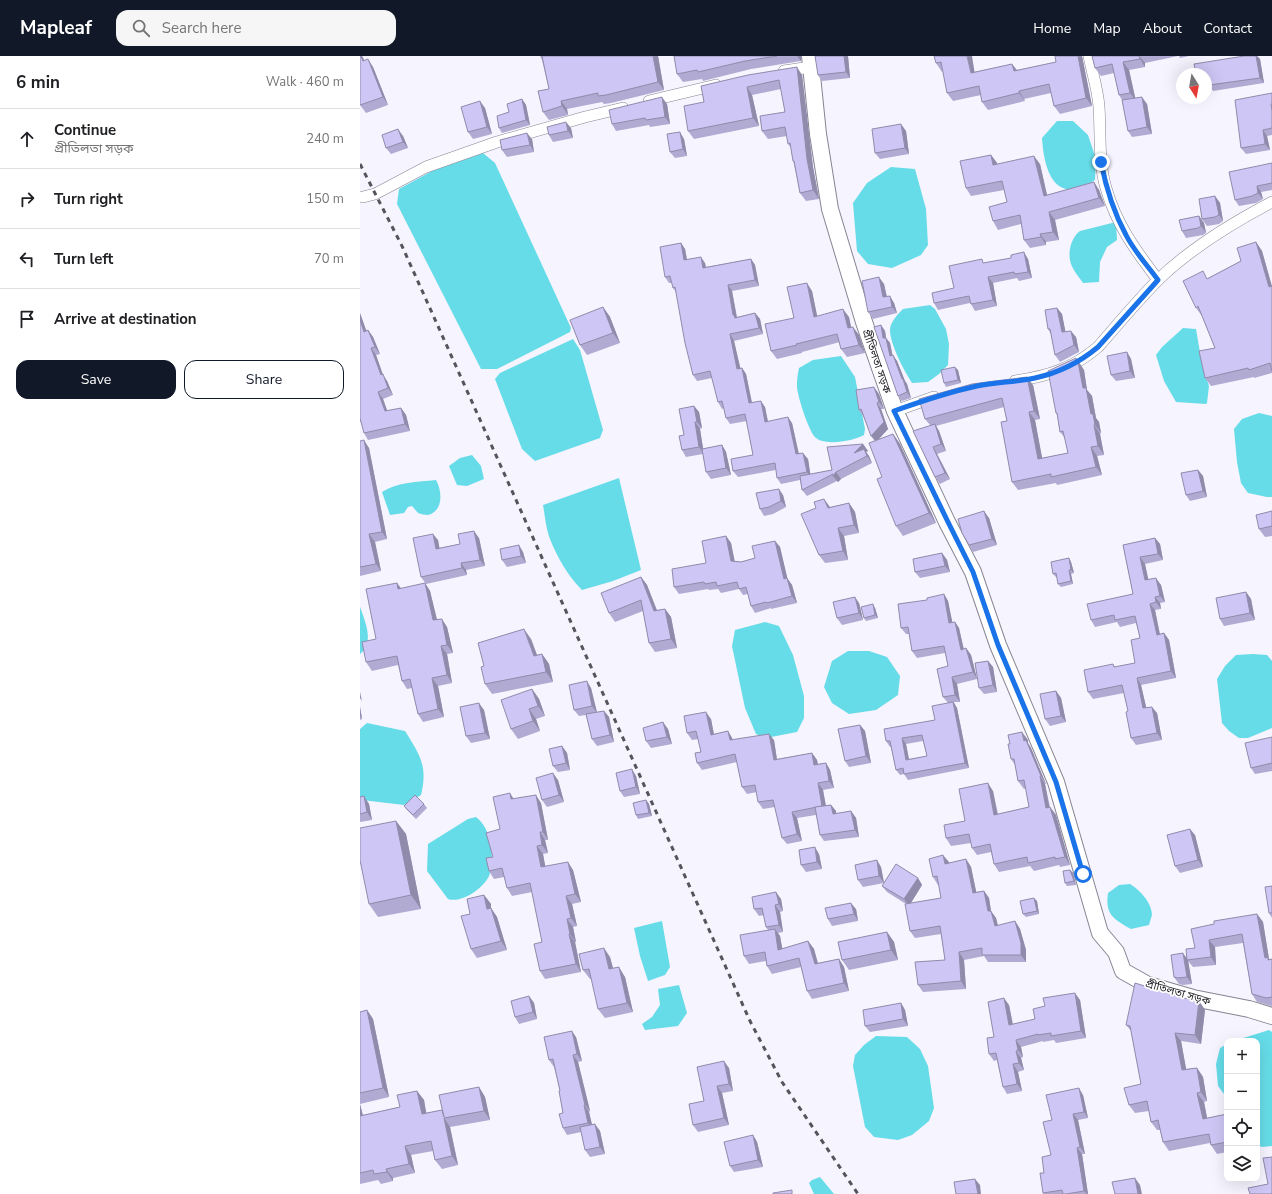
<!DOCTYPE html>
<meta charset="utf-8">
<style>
:root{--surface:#fff;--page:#f6f6f6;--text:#202124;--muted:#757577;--line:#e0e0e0;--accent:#111827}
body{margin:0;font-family:"Nunito Sans","Noto Sans Bengali",sans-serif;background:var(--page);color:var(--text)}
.controls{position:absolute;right:12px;bottom:12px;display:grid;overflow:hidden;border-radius:8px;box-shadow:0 4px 16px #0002}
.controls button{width:36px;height:36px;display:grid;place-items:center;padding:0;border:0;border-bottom:1px solid var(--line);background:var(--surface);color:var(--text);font:20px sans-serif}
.compass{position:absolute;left:816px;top:12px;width:36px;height:36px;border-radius:50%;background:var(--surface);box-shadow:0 4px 16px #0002;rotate:169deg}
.stop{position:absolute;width:12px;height:12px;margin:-9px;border:3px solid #1a73e8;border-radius:50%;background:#fff}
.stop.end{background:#1a73e8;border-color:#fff;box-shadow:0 1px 4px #0008}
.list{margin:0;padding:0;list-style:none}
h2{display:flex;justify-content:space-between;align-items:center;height:52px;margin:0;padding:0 16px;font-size:17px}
h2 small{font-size:13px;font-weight:400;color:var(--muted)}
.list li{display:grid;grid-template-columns:26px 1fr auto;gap:12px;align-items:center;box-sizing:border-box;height:60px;padding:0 16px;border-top:1px solid var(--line)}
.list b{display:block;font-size:15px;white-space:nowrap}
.list p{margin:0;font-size:13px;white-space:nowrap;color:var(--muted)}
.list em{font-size:13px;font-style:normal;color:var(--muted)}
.actions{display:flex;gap:8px;padding:12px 16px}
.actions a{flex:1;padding:9px 0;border:1px solid var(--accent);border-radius:12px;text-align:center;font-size:14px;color:var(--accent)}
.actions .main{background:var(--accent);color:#fff}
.icon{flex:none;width:22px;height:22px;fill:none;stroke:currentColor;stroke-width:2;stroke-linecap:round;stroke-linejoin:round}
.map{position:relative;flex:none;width:912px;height:1138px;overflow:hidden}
header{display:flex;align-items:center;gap:24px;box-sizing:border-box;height:56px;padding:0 20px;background:var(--accent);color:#fff}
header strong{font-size:19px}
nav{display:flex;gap:22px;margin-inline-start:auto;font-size:14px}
.search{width:280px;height:36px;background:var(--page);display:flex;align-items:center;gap:10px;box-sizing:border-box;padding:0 14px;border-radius:12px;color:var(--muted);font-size:15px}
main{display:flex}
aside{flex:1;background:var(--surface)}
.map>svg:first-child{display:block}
.water{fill:#66dce9}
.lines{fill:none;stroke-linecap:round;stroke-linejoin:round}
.minor-casing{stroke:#878593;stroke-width:12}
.secondary-casing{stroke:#878593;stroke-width:18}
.minor{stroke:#fff;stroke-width:11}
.secondary{stroke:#fff;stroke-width:16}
.rail{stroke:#55545b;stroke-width:3;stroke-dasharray:5 5;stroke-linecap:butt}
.wall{fill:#b1aad2;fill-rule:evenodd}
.shaded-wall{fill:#908bab}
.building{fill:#cec6f4;stroke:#908bab;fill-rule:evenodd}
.route{stroke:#1a73e8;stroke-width:5}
.labels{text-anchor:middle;stroke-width:3.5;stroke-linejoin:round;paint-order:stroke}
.street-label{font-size:11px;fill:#212026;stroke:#fff}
</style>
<header>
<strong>Mapleaf</strong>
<div class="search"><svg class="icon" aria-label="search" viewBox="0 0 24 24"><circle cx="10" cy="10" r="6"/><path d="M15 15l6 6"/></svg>Search here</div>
<nav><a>Home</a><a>Map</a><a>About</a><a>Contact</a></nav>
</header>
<main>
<aside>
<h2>6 min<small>Walk · 460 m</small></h2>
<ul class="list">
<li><svg class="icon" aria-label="ahead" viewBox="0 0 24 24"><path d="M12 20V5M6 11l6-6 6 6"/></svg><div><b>Continue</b><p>প্রীতিলতা সড়ক</p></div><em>240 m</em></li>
<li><svg class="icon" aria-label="right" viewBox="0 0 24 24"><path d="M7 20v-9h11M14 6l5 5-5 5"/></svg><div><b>Turn right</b></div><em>150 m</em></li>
<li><svg class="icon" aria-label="left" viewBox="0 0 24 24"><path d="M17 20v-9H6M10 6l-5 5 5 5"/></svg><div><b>Turn left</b></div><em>70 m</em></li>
<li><svg class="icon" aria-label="arrive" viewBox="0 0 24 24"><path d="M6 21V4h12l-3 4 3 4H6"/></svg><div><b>Arrive at destination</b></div></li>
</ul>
<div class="actions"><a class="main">Save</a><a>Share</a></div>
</aside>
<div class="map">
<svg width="912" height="1138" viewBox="0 0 912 1138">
<rect width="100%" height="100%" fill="#f6f4fe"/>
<g class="water">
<path d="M697,65H713L728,79L736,103L735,124C695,151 684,115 682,82Z"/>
<path d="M123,97L135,107L211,272L210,276L137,313H121L37,148L39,133L72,115Z"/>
<path d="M531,111L555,113L566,153L568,189L561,199L532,212L508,208L497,195L493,147L507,127Z"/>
<path d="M756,166L757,184L747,191L740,206L739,226L723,227C719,221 711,212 710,204C708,194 712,181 720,175Z"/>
<path d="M570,249L575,253L586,273L589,288L588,309L579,318L568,326L552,327C544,315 530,288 530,274C530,266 538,258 543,253Z"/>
<path d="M823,272L836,273L842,308L849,330L847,347L846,348L816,346L804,325L796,299L802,291Z"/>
<path d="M213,283L220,294L243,374L240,382L175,405L162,393L135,323L140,317Z"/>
<path d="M481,300L495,321L505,373L504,379C494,385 462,391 454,380C448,372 436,337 437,328C437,322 438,317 439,312L453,304Z"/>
<path d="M899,357L912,360V441H907L888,437L881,427L877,406L874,373L882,363Z"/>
<path d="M112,399L121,410L124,423L107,430L97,429L89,410L100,402Z"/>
<path d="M259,422L281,514L253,525L222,534C208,520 197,501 190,483C186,473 185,460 183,449Z"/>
<path d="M76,424C82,434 84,455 68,459C65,459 61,458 58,457L52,450L48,451L44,457L30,459L22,436C37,426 58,426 76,424Z"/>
<path d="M0,551C5,565 15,587 0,598Z"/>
<path d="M405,566L419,570L433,599L444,640V662L437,676L406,682L396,678L385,652L372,590L375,574Z"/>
<path d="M488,595H509L527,601L540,620L538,639L516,654L489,658L472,647L464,631L472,605Z"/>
<path d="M893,598L907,599L912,605V672L888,682H879L869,675L862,667L857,623L865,610L876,599Z"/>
<path d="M7,667L45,675C60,699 68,710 61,739L44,749L2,744L0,741V673Z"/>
<path d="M116,761C132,774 134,798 130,817C127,830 102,848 88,843L67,815L68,788L108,763Z"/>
<path d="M770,828C780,834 792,847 792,859C791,862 790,866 789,869L771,873C753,863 745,858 748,837L759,829Z"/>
<path d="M302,865L310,911L305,919L288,925L280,900L274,872Z"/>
<path d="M319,929L327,957L318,970L285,974L282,968L292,961L300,949L298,933Z"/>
<path d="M909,974L912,976V1090L902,1091L897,1089V985H874Z"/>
<path d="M516,980L547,981L560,993L568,1010L574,1052L569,1065L552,1079L538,1084L514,1081L505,1071L493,1010L495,999L504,989Z"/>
<path d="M867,988V1042L858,1030L856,1008L860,992Z"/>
<path d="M460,1121L474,1138H454L449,1127L452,1124Z"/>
</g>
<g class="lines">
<defs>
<g id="minor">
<path d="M729,0C732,16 738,34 739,51C741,78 738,105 746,132C756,168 776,195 798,224"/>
<path d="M424,15L451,11"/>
<path d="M289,45L356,29"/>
<path d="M3,141L15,138L66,111L137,86L225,61L263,52"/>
<path d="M655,325C688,320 712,313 738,291C758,268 778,244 799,223C832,191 872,167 912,146"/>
<path d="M535,355L574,341"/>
</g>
<path id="secondary" d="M450,0L458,78L470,153L504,266L535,355L587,466L613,516L638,589L696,726L740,877L756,896L763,915L788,929L833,942L889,953L912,960"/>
</defs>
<use href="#minor" class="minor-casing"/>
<use href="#secondary" class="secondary-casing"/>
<use href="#minor" class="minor"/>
<use href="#secondary" class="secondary"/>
<path class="rail" d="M0,108L42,190L390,965L422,1026L498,1138"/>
</g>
<g class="wall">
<path d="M0,0H2L4,4L13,11L28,49L6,57L0,49Z"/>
<path d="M180,0H298L304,34L251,47L244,48L242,46L207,53L208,59L189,64L183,56L189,33L182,4Z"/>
<path d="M314,0H442L441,5L391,13L343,25L342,23L323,26L317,18Z"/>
<path d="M455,0H488L490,22L462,25L458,19Z"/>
<path d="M574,0L615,16L652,8L657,14L696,6V0H722L732,50L700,58L694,50L691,37L664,43L665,45L628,54L622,46L621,39L593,45L587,37L583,15L582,16L576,7Z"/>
<path d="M732,0H818L785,7V11L769,14L775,42L787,48L792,78L772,81L768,75L762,44L759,39L754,17L741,20L735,12Z"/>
<path d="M819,0H829L820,2Z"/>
<path d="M884,0H897L900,3L904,27L853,35L851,32L846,33V18Z"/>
<path d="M442,19L453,111L459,143L446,145L440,137L434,108L433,105L431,92L428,88L427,80L408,83L402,75L425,56L421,33L392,39L399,70L334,83L328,75L344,46L341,30Z"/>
<path d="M912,37V79L907,80L910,94L886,98L881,92Z"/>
<path d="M162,43L166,49L170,69L142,77L139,72L149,56Z"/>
<path d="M307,48L310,68L290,71L289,69L256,75L252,68Z"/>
<path d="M125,52L132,78L113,83L108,76Z"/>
<path d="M211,72L213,82L193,86L189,79Z"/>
<path d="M546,75L549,98L520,103L515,97Z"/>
<path d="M43,80L48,92L31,98L26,92Z"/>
<path d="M172,83L174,96L147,101L142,94Z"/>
<path d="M324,83L327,100L315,102L310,96Z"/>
<path d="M631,99L637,107V108H680L687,139L734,126L739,134L745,150L695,164L699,184L686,186V189L670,192L664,184L661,168L638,174L633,165L647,146L644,134L611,140L606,132Z"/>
<path d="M912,107V134L901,136L903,143L896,147L879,150L875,144Z"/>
<path d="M855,140L860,147L863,165L859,168L847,170L842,163Z"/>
<path d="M839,160L844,167L846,177L843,179L826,182L822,175Z"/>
<path d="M896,186L902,195L912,230V317L894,322V321L851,330L845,322L855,292L842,260L836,252L848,222L881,205Z"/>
<path d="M321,187L325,193L327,203L345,207L346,211L391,203L395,209L399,230L372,235L377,261L395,257L400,263L403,278L374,285L380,312H382L386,318L392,346L405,351L408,365L432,367L439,398L448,403L450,418L472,414L503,388L508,395L506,396L509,400L512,407L481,423L478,426L477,425L447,440L442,434L440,424L421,428L417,422L416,414L378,421L373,415L393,399L387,365L370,368L366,362L364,352L362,353L358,346L352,322L337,325L333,319L316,236L313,232L312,227H309L305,221Z"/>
<path d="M668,203L672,222L659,225L657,222L633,227L637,250L615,255L611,248L610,247L578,254L574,247L594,232L625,207Z"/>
<path d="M524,228L527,240L534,247L537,257L513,263L508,256Z"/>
<path d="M452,235L457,260L489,261L491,272L499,279L505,297L487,301L481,293L480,286L442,296V297L417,303L411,295Z"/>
<path d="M243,251L250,261L260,287L227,299L220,289Z"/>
<path d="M697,252L702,258L705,276L716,281L719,296L700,306L695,299L691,278L688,273Z"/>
<path d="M0,257L6,275L8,274L13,281L20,298L16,299L23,319L27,325L33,339L23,343L27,355L41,352L46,359L50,375L8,384L4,377L1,366H0Z"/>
<path d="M521,269L525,275L526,282L530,287L532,299L537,305L545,325L547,328L551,342L542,345L538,340Z"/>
<path d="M767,296L771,303L775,322L756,325L751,319Z"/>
<path d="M716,302L724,314L727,334L732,340L736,362L739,366L741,377L740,378L744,399L737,400L742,419L697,429L696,427L658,434L652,426L647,365L644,351L576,370L579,375L586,395L577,398L590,423L580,428L575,421L570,369L565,363L673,329L680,363L675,364L682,402L708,397L705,382L700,376L697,359L696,357Z"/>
<path d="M598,314L601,327L586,331L584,327Z"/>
<path d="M519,338L524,353H521L528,373L518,384L533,378L540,388L576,467L543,480L536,470L522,421L515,385L503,360L499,354Z"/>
<path d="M334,350L339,356L342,372L340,373L343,393L362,389L366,396L371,419L351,423L346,416L343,398L326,401L322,394L324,379Z"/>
<path d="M0,385L9,392L27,483L15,486L21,515L0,520Z"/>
<path d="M838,414L843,420L847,441L830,445L826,439Z"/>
<path d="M423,439L426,451L413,458L404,460L400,453Z"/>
<path d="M489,447L495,456L499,477L484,480L488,504L465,507L459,499L470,451Z"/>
<path d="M912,455V480L905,481L899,473Z"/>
<path d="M629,462L637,489L613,496L609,489Z"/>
<path d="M366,480L371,487L374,505L381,506L395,502L415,485L420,491L427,522L432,529L437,547L411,553V552L395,557L391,550L388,538L383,539L379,533L361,537L358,533L349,534L348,533L319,538L314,531L346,507Z"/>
<path d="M119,482L125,510L106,514L107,519L66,528L61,521L78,484L79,492L100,488Z"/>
<path d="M795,482L800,488L803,504L785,508L788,523L801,529L805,546L800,547L801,553L795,554L800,578L804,577L809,584L816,622L781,629L786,652L797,657L802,684L776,689L771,682L768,655L764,637L733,643L728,636L753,608L755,611L775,607L780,582L776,567L760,571L757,566L735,571L731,564L773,538L763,489Z"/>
<path d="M163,496L166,507L147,511L142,504Z"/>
<path d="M582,497L587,504L590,516L560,522L555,516Z"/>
<path d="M709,502L711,506L714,517L711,518L713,528L701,531L698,528L697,521H696L693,518Z"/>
<path d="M281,521L287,529L297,554L305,553L311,561L317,592L295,596L289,587L283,555L255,566L249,557Z"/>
<path d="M37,527L41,533L65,527L70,535L77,564L87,571L93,597L87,598L92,627L78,630L84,661L63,666L58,658L52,632L47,633L42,625L38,609L12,615L6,606L16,583Z"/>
<path d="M886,536L891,543L895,564L864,570L860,563Z"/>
<path d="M584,538L588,545L592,567L595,566L599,572L604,593L606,592L611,599L617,623L597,628L600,646H594L597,652L609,712L548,724L544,718L540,719L536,714L531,691H530L526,685L575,664L588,647L583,641L588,610L585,597L557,602L552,595L549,578H546L541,572ZM563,685L567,700L549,703L546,688Z"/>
<path d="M499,547L503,564L482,569L477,562Z"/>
<path d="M515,552L518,562L506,565L504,562Z"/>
<path d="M171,583L177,599L182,598L189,608L193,626L132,638L125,628L124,610Z"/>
<path d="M628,605L633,611L637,636L624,638L619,632Z"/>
<path d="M231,632L237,656L244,655L249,661L254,686L237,690L232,683L226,659L219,660L214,654Z"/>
<path d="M172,633L179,643L185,660L176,663L180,675L158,683L151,673Z"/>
<path d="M696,635L701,642L706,666L690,670L685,663Z"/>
<path d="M0,651L2,663L0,664Z"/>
<path d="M124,654L130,683L111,687L106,680Z"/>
<path d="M351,663L354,678L368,675L372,682L373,684H414L417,703L452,697L457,704L458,708L466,707L470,714L474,732L463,734L466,750L471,749L476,755V758L491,755L496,762L499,781L464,785L460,779L456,759L437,762L442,785L427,788L422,782L415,751L403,753L398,746L397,736L387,738L382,731L377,706L342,714L337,707L341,696L338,683L332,684L327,677Z"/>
<path d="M500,669L505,675L511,707L489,711L485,705Z"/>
<path d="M308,673L312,688L291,692L286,685Z"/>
<path d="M912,681V715L895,718L891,712Z"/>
<path d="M668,684V687L671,692L686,728H685L690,751L696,759L710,809L700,811L699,809L674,815L670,810L639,816L634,808L631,796L617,799L612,792L611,787L591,790L586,782L605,765L633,735L638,758L669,751L666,732L664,733L658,725L655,709L651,703Z"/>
<path d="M202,690L207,697L210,714L198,716L193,710Z"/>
<path d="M276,720L280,738L264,741L260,735Z"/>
<path d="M198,724L204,746L187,751L182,744Z"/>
<path d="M0,741L9,748L12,764L0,766Z"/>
<path d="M154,743L181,747L188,784H185L188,797L183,798L185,811L213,814L221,846L212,848L217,870L213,871L216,886H215L221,916L185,923L180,915L182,886L172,836L152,840L147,832L144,821L134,823L129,815L140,773Z"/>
<path d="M286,744L289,748L292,760L278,763L276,759Z"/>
<path d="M64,748L67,752L56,763L46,753L44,750Z"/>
<path d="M36,765L46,778L61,853L18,861L9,848Z"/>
<path d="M835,779L843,811L820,817L815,810Z"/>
<path d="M459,798L462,813L446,816L441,809Z"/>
<path d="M606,803L611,811L616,836L624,835L629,842L631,855L636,862L638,870L655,865L660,873L666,894V906H628L624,900L604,904L606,933L563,936L558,929L585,904L581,878L555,882L550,875L546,848L527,836L522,830L558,822L562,829L551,847L581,842L579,828L578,829L573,821L589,807Z"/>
<path d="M521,811L524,827L503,831L498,824Z"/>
<path d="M710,814L713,817L716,829L707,830L705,827Z"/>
<path d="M124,839L131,848V852L137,861L147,894L117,902L111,893L110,858Z"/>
<path d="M421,843L423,855L420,856L423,876L418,877L420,880L422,893L448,885L454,893L458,907L479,903L484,911L489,935L452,943L447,935L441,911L412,918L407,910L406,905L389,908L384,900L408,874L406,871L404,859L399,860L394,853Z"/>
<path d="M677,845L679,858L666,861L663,858Z"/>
<path d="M496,853L498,865L472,870L468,863Z"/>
<path d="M909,857H912V862Z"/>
<path d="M897,858L903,866L909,903H912V950L897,946L892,938L883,887L855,891L856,909L833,911L828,905L832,928L823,929L819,928L814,921L835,892L854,868Z"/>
<path d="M527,876L534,886L538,904L489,914L482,904Z"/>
<path d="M250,901L253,913L265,921L273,956L245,962L238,953L232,923H230L223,914Z"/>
<path d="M169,940L174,947L177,963L159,968L155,961Z"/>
<path d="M824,942L839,945L845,954L841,988L821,985L826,1013L837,1012L843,1021L847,1045L844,1046L847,1062L867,1058V1096L857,1098L851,1089L850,1087L809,1095L803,1086L800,1074H797L791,1066L789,1055L775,1057L769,1049L781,1028L772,976L766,969Z"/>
<path d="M720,944L726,982L696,987L694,984L683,986V985L661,991L663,1001L661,1002L664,1014L658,1016L662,1035L647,1038L643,1031L637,1004L634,1005L629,998L634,981L649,949L653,968L675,963Z"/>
<path d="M541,947L545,954L548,970L510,976L505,970Z"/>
<path d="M7,954L13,963L29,1041L0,1048L3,1059L40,1051L57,1035L64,1044L66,1057L82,1054L119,1031L125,1041L130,1064L90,1071L98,1109L82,1113L75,1104L73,1095L51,1099L55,1117L33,1122V1125L21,1128L18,1124L0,1128V956Z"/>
<path d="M216,981L222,1005L218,1006L230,1055L229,1056L232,1069L240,1075L245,1098L230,1101L225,1094L221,1076L207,1079L203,1072V1057L200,1035L194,1011L189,1004Z"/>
<path d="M369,1012L373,1035L362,1037L369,1069L338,1076L333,1069L344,1045Z"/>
<path d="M723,1039L728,1062L718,1064L725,1098H722L728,1138H683V1137L684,1117L691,1099L692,1064Z"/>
<path d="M393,1079L397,1086L403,1111L374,1116L370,1110Z"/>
</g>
<g class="shaded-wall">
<path d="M1,0H2L9,13L3,5Z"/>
<path d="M293,0H298L304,34L298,26Z"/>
<path d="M437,0H442L441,5Z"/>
<path d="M484,0H488L490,22L486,16Z"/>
<path d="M607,0H612L616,25L611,17Z"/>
<path d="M718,0H722L732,50L726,42Z"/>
<path d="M779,0L785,7V11L780,3Z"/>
<path d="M896,0H897L900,3L904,27L900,22Z"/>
<path d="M8,3L13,11L28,49L23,41Z"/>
<path d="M763,6L769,14L776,45L770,37Z"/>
<path d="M652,8L658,16L654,15Z"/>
<path d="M437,11L442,19L453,111L459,143L453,134L447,103Z"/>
<path d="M387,31L392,39L399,70L393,62Z"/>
<path d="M659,35L664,43L665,45L659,37Z"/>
<path d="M302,41L307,48L310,68L305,61Z"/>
<path d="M782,41L787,48L792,78L787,71Z"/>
<path d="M162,43L166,49L170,69L166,64Z"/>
<path d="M120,45L125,52L132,78L127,71Z"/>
<path d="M201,45L207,53L208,59L202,50Z"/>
<path d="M206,66L211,72L213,82L208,75Z"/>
<path d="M541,68L546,75L549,98L545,92Z"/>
<path d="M38,73L43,80L48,92L43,86Z"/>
<path d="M903,74L907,80L910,94L905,88Z"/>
<path d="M320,76L324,83L327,100L323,93Z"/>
<path d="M167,77L172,83L174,96L170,89Z"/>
<path d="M631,99L637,107L639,117L633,109Z"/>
<path d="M674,100L680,108L689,148L684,140Z"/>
<path d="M734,126L739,134L745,150L739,142Z"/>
<path d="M897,130L901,136L903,143L898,137Z"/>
<path d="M855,140L860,147L863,165L859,159Z"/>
<path d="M689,156L695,164L699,184L693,176Z"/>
<path d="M839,160L844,167L846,177L841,170Z"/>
<path d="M680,178L686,186V189L681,181Z"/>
<path d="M896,186L902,195L912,231H909Z"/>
<path d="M321,187L325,193L328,210L324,204Z"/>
<path d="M664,196L668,203L672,222L668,216Z"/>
<path d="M341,201L345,207L347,218L343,212Z"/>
<path d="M391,203L395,209L399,230L395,224Z"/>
<path d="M519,221L524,228L528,248L523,241Z"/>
<path d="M628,221L633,227L637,250L633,244Z"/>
<path d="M447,227L452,235L459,269L454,261Z"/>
<path d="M368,229L372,235L377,263L378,265L373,259Z"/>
<path d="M530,240L534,247L537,257L532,251Z"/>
<path d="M243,251L250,261L260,287L253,277Z"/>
<path d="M697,252L702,258L707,283L702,276Z"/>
<path d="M483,253L489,261L493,280L488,272Z"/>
<path d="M0,257L9,282L4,276L0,264Z"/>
<path d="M395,257L400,263L403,278L399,272Z"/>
<path d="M521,269L525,275L527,288L523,282Z"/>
<path d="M493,271L499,279L505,297L499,289Z"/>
<path d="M8,274L13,281L20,298L15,291Z"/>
<path d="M711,275L716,281L719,296L714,289Z"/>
<path d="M370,278L374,285L382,319L377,313Z"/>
<path d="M526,282L530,287L534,306L530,300Z"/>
<path d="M11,292L16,299L23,319L27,325L33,339L28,332L21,319Z"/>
<path d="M767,296L771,303L775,322L770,315Z"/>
<path d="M533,299L537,305L545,325L547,328L551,342L547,336Z"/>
<path d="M716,302L724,314L727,334L732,340L736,362L739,366L741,377L735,369L731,358L723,332Z"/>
<path d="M595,311L598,314L601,327L598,324Z"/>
<path d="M382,312L386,318L393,353L389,347Z"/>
<path d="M667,321L673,329L680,363L674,355Z"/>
<path d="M514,331L519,338L524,353L519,346Z"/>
<path d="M18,336L23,343L30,362L25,355Z"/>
<path d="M401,345L405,351L409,372L405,366Z"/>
<path d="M517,347L521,353L528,373L516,386L511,380Z"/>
<path d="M334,350L339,356L342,372L337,366Z"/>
<path d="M41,352L46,359L50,375L45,368Z"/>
<path d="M669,356L675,364L684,412L678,403Z"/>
<path d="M428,361L432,367L440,404L436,398Z"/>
<path d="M335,366L340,373L344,398L339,391Z"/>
<path d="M575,368L579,375L586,395L581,388Z"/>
<path d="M734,369L740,378L744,399L738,390Z"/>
<path d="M533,378L540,388L576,467L569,457Z"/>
<path d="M4,384L9,392L27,483L22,476Z"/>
<path d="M503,388L508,395L506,396L509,400L512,407L507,400L494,397Z"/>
<path d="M362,389L366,396L371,419L366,412Z"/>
<path d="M573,391L577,398L590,423L585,417Z"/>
<path d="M731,391L737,400L742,419L736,411Z"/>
<path d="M443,397L448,403L451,422L447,416Z"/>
<path d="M838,414L843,420L847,441L843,435Z"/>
<path d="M476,416L481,423L478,426L473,420Z"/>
<path d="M419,433L423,439L426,451L421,445Z"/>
<path d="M464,443L470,451L473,460L468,452Z"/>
<path d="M489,447L495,456L499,477L494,469Z"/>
<path d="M624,455L629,462L637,489L632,483Z"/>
<path d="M478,472L484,480L488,504L483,495Z"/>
<path d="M114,475L119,482L125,510L120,504Z"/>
<path d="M9,478L15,486L21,515L16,508Z"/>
<path d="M73,478L78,484L81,500L76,493Z"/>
<path d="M366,480L371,487L376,511L371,505Z"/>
<path d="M795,482L800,488L803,504L798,498Z"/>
<path d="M415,485L420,491L429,529L424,523Z"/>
<path d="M159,489L163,496L166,507L161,500Z"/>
<path d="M582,497L587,504L590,516L585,510Z"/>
<path d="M780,501L785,508L790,531L785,524Z"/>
<path d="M709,502L711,506L714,517L711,514Z"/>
<path d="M101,507L106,514L107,519L102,512Z"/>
<path d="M709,514L711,518L713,528L711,525Z"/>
<path d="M281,521L287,529L300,563L294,555Z"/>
<path d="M427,522L432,529L437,547L432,540Z"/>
<path d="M796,522L801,529L805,546L800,540Z"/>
<path d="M37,527L43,535L38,533Z"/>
<path d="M65,527L70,535L79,572L73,564Z"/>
<path d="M886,536L891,543L895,564L890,557Z"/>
<path d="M584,538L588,545L594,574L589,567Z"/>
<path d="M495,541L499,547L503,564L499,557Z"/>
<path d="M795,541L800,547L801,553L796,546Z"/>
<path d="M513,548L515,552L518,562L515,559Z"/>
<path d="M790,548L795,554L801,585L797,579Z"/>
<path d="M305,553L311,561L317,592L311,583Z"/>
<path d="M82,563L87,571L93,597L87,589Z"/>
<path d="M595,566L599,572L605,600L601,594Z"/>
<path d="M164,573L171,583L181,610L174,600Z"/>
<path d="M804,577L809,584L816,622L811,615Z"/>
<path d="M81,590L87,598L92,627L87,619Z"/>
<path d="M606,592L611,599L617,623L613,616Z"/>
<path d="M182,598L189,608L193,626L186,616Z"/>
<path d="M628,605L633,611L637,636L633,629Z"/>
<path d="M592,621L597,628L600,646L595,639Z"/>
<path d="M72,622L78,630L84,661L78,653Z"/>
<path d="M777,622L781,629L788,659L783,652Z"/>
<path d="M227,625L231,632L237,657L232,650Z"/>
<path d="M172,633L179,643L185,660L178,650Z"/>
<path d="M696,635L701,642L706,666L701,660Z"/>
<path d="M0,636L2,645L0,642Z"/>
<path d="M593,646L597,652L609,712L605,707Z"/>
<path d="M119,647L124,654L130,683L125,677Z"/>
<path d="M0,651L2,663L0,660Z"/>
<path d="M792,651L797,657L802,684L797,677Z"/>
<path d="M169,653L176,663L180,675L173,665Z"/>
<path d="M244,655L249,661L254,686L250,679Z"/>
<path d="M346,656L351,663L355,685L351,679Z"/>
<path d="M303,666L308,673L312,688L307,681Z"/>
<path d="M500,669L505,675L511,707L506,700Z"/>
<path d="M368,675L372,682L374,691L370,684Z"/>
<path d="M662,676L668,684V687L671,692L686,728L681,720L664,685Z"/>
<path d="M409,678L414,684L418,711L414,704Z"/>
<path d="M542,682L546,688L550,709L546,704Z"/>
<path d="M202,690L207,697L210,714L206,707Z"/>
<path d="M452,697L457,704L459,716L454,709Z"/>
<path d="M466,707L470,714L474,732L469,725Z"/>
<path d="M272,713L276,720L280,738L276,731Z"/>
<path d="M193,717L198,724L204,746L199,739Z"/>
<path d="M680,720L685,728L691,760L686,752Z"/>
<path d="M458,727L463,734L467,757L462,750Z"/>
<path d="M628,727L633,735L639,767L634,759Z"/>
<path d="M150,737L155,745L151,743Z"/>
<path d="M176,739L181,747L188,784L183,776Z"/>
<path d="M4,740L9,748L12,764L7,756Z"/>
<path d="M286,744L289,748L292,760L289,757Z"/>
<path d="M471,749L476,755L477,765L473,758Z"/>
<path d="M690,751L696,759L710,809L705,801Z"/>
<path d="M491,755L496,762L499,781L495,774Z"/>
<path d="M432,756L437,762L442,785L437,778Z"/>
<path d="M36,765L46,778L61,853L51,839Z"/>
<path d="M830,773L835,779L843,811L838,804Z"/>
<path d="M180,776L185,784L188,797L182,789Z"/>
<path d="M177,790L183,798L187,819L181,811Z"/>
<path d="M455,791L459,798L462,813L457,806Z"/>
<path d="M583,799L589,806L590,815L585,808Z"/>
<path d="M606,803L611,811L618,844L613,837Z"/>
<path d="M517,804L521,811L524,827L519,820Z"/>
<path d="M208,806L213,814L221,846L215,838Z"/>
<path d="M710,814L713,817L716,829L714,825Z"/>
<path d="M558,822L562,829L549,850L544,843Z"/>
<path d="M624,835L629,842L631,855L636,862L640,878L635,870L628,855Z"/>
<path d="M416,836L421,843L423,855L419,848Z"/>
<path d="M124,839L131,848V852L137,861L147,894L141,885L127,853Z"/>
<path d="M206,840L212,848L217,870L211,862Z"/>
<path d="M674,842L677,845L679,858L677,855Z"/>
<path d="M491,847L496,853L498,865L494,858Z"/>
<path d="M415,849L420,856L423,876L419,869Z"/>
<path d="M897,858L903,866L909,903L912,907L905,902Z"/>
<path d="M207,863L213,871L216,886L210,878Z"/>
<path d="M655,865L660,873L666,894V906L661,899Z"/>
<path d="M415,873L420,880L424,901L418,894Z"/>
<path d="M527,876L534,886L538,904L531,894Z"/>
<path d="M209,878L215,886L221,916L216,908Z"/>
<path d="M849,884L855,891L856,909L851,901Z"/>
<path d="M448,885L454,893L460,916L455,908Z"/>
<path d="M244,892L250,901L256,923L249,913Z"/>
<path d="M599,896L604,904L606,933L601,925Z"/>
<path d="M823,897L828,904L832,928L827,921Z"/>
<path d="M479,903L484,911L489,935L484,927Z"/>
<path d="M259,911L265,921L273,956L267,947Z"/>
<path d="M715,937L720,944L726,982L721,975Z"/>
<path d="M169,940L174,947L177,963L173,956Z"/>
<path d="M644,942L649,949L654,976L649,969Z"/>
<path d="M839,945L845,954L841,988L835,979Z"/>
<path d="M541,947L545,954L548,970L543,963Z"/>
<path d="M7,954L13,963L29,1041L23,1032Z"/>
<path d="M212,975L216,981L222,1005L217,998Z"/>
<path d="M815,977L821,985L828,1023L822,1014Z"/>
<path d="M656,984L661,991L663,1001L658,994Z"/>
<path d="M656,995L661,1002L664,1014L659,1007Z"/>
<path d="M213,999L218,1006L230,1055L225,1049Z"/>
<path d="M364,1005L369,1012L373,1035L369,1028Z"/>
<path d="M653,1008L658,1016L662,1035L657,1028Z"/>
<path d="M837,1012L843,1021L847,1045L841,1036Z"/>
<path d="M357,1030L362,1037L369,1069L364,1062Z"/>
<path d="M119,1031L125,1041L130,1064L124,1055Z"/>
<path d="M719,1032L723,1039L728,1062L724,1056Z"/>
<path d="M57,1035L64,1044L68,1067L62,1058Z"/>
<path d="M837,1037L844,1046L849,1072L843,1063Z"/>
<path d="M0,1047V1048L5,1069L0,1062Z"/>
<path d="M224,1049L229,1056L233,1073L228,1067Z"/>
<path d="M713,1058L718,1064L725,1098L720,1091Z"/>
<path d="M84,1062L90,1071L98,1109L92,1100Z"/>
<path d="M235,1068L240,1075L245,1098L240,1091Z"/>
<path d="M393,1079L397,1086L403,1111L398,1104Z"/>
<path d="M45,1090L51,1099L55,1117L49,1108Z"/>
<path d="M717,1092L722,1098L728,1138H727L724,1135Z"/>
<path d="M26,1113L33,1122V1125L27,1116Z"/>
<path d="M775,1122L780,1129L782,1138H778Z"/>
<path d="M615,1123L620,1129L621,1138H618Z"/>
</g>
<g class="building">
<path d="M0,0H1L3,5L8,3L23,41L0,49Z"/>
<path d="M182,0H293L298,26L246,39L238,40V37L201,45L202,50L183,56L178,35L189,33Z"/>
<path d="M314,0H417L385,5L338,16L337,14L317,18Z"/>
<path d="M455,0H484L486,16L458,19Z"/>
<path d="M574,0H607L611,17L652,8L654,15L696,6L695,0H718L726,42L694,50L689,28L659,35V37L622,46L619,30L587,37L581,6L576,7Z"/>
<path d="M732,0H779L780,3L763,6L770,37L759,39L752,8L735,12Z"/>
<path d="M884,0H896L900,22L849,29V27H846V18H836L834,8Z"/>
<path d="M437,11L447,103L453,134L440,137L434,105H433L430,87L428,88L425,71L402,75L400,60L425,56L419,24L387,31L393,62L328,75L324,50L344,46L341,30L388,19Z"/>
<path d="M912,37V48H911L912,55V72L903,74L905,88L881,92L875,44Z"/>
<path d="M302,41L305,61L286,64L285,62L252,68L249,54Z"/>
<path d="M782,41L787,71L768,75L762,44Z"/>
<path d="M162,43L166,64L139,72L137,60L149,56L147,48Z"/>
<path d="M120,45L127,71L108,76L101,51Z"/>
<path d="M206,66L208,75L189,79L187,71Z"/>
<path d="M541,68L545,92L515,97L512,73Z"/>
<path d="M38,73L43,86L26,92L22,79Z"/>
<path d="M320,76L323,93L310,96L307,78Z"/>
<path d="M167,77L170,89L142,94L140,84Z"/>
<path d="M631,99L633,109L674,100L684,140L734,126L739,142L689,156L693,176L680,178L681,181L664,184L660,159L633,165L629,151L647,146L642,125L606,132L600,105Z"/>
<path d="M912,107V127L897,130L898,137L892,140L875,144L869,116Z"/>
<path d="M855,140L859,159L855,161L842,163L839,143Z"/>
<path d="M839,160L841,170L838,172L822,175L819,164Z"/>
<path d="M896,186L909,231L912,230V315L910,307L889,314L888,312L845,322L839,295L855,292L838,250L836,252L823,225L843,215L847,223L881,205L877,192Z"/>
<path d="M321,187L324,204L341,201L343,212L391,203L395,224L368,229L373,259H374L375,262L395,257L399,272L370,278L377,313L382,312L389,347L401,345L405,366L428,361L436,398L443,397L447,416L417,422L415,407L373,415L371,403L393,399L385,358L366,362L362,345L358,346L350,315L333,319L325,287L315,231L313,232L310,220L305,221L300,191Z"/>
<path d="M664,196L668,216L655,218L654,216L628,221L633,244L611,248L609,240L574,247L572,237L594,232L589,210L622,203L623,207L651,202V199Z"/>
<path d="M519,221L523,241L530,240L532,251L508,256L502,225Z"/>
<path d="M447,227L454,261L483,253L488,272L493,271L499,289L481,293L477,278L436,288L437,289L411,295L405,268L434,262L427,231Z"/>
<path d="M243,251L253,277L220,289L210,264Z"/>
<path d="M697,252L702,276L711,275L714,289L695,299L690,273H688L685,254Z"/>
<path d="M0,264L4,276L8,274L15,291L11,292L21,319L23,318L28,332L18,336L25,355L41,352L45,368L4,377L0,362Z"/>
<path d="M521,269L523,282H526L530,300L533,299L542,323H543L547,336L538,340L514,271Z"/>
<path d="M767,296L770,315L751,319L747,300Z"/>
<path d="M716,302V306H718L723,332H726L731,358H733L735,369H734L738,390L731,391L736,411L691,421V418L652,426L641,366L647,365L642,342L565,363L559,343L612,328L667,321L674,355L669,356L678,403L708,397L703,375L700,376L697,357H696L688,315Z"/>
<path d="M595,311L598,324L584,327L581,314Z"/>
<path d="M514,331L519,346L517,347L524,366L511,380L501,353L499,354L496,334Z"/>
<path d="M334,350L337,366H335L339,391L322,394L319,380L324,379L319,353Z"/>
<path d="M575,368L581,388L573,391L585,417L575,421L553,375Z"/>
<path d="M533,378L569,457L536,470L517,423L522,421L509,387Z"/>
<path d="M4,384L22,476L9,478L16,508L0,511V385Z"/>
<path d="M503,388L494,397L504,393L507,400L476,416L473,420V418L442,434L440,420L472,414L467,391Z"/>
<path d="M362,389L366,412L346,416L342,393Z"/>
<path d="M838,414L843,435L826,439L821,417Z"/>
<path d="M419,433L421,445L409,451L400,453L396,437Z"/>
<path d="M464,443L468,452L489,447L494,469L478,472L483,495L459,499L441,458L456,452L454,446Z"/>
<path d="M624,455L632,483L609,489L602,477L598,463Z"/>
<path d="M912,455V470L899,473L896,459Z"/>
<path d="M114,475L120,504L101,507L102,512L61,521L53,482L73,478L76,493L100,488L98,478Z"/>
<path d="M366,480L371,505L381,506L395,502L392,490L415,485L424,523L427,522L432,540L407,547L406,546L391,550L386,531L379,533L377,526L357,530L356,526L345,528L344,526L314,531L312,513L346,507L342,485Z"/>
<path d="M795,482L798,498L780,501L785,524L796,522L800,540L795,541L796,546L790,548L797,579L804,577L811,615L777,622L783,652L792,651L797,677L771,682L766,656L768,655L762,629L728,636L724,614L753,608L754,611L775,607L771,584L780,582L775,560L755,564L754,559L731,564L727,548L773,538L763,489Z"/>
<path d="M159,489L161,500L142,504L140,493Z"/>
<path d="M582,497L585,510L555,516L553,503Z"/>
<path d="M709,502L711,514H709L711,525L698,528L696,517L693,518L691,506Z"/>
<path d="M281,521L294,555L305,553L311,583L289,587L281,544L249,557L241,537Z"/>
<path d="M37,527L38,533L65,527L73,564L82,563L87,589L81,590L87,619L72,622L78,653L58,658L50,623L42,625L37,600L6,606L2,586L16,583L6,533Z"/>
<path d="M886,536L890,557L860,563L856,542Z"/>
<path d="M584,538L589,567L595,566L601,594L606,592L613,616L592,621L595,639L583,641L577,613L588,610L584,590L552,595L548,571L541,572L538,548L567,544V542Z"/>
<path d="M495,541L499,557L477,562L473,546Z"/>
<path d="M513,548L515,559L504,562L501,551Z"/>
<path d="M164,573L174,600L182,598L186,616L125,628L121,611L124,610L118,587Z"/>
<path d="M628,605L633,629L619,632L615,607Z"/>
<path d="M227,625L232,650L214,654L209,629Z"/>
<path d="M172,633L178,650L169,653L173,665L151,673L141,644Z"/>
<path d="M696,635L701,660L685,663L680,638Z"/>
<path d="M593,646L605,707L544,718L543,712L536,714L530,685H526L524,673L575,664L572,650ZM562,679L567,700L546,704L542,682Z"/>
<path d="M119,647L125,677L106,680L100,651Z"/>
<path d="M244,655L250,679L232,683L226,658Z"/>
<path d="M346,656L351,679L368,675L370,684L409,678L414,704L452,697L454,709L466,707L469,725L458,727L462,750L432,756L437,778L422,782L413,744L398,746L395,729L382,731L375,698L337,707L335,697L341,696L336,675L327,677L324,660Z"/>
<path d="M303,666L307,681L286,685L283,672Z"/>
<path d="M500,669L506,700L485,705L478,673Z"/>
<path d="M662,676L664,685L666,684L681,720H680L686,752L690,751L705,801L695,803V801L668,807L667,801L634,808L630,788L612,792L609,778L586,782L584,769L605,765L599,733L628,727L634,759L669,751L664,724L658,725L654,703H651L648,688H650L648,679Z"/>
<path d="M912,681V707L891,712L885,687Z"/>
<path d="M202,690L206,707L193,710L189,693Z"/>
<path d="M272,713L276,731L260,735L256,717Z"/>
<path d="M193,717L199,739L182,744L176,722Z"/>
<path d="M150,737L151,743L176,739L183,776H180L182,789L177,790L181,811L208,806L215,838L206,840L211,862L207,863L210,878H209L216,908L180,915L174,888L182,886L170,827L147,832L142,812L129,815L126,802L133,801L126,777L140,773L133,741Z"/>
<path d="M55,739L64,748L53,759L44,750Z"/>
<path d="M4,740L7,756L0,758V741Z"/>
<path d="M286,744L289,757L276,759L273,747Z"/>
<path d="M471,749L473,758L491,755L495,774L460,779L455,751Z"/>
<path d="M36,765L51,839L9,848L0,804V772Z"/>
<path d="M830,773L838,804L815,810L807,779Z"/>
<path d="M455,791L457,806L441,809L439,794Z"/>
<path d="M583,799L585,808L606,803L613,837L624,835L628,855H631L635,870L655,865L661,887V899H622V892L599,896L601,925L558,929L555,906L585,904L580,870L550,875L545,848L581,842L577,820L573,821L569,803Z"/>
<path d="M517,804L519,820L498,824L495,809Z"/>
<path d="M536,808L558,822L544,843L522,830Z"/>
<path d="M710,814L714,825L705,827L703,815Z"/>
<path d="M912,830V857H909L905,831Z"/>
<path d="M416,836L419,848L415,849L419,869L406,871L402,852L394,853L392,841Z"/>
<path d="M124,839L127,853L131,852L141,885L111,893L101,860L110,858L107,843Z"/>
<path d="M674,842L677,855L663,858L660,845Z"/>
<path d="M491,847L494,858L468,863L465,852Z"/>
<path d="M897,858L905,902L908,901V904L912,903V941L906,942L892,938L882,878L849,884L851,901L827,904L826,893L835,892L831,873L854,868V865Z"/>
<path d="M415,873L418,894L448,885L455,908L479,903L484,927L447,935L439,902L407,910L405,896L384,900L380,879Z"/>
<path d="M527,876L531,894L482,904L478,886Z"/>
<path d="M244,892L249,913L259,911L267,947L238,953L229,913L223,914L219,898Z"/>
<path d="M823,897L827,921L818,922L814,921L811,899Z"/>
<path d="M775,927L824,942L839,945L835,979L815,977L822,1014L837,1012L841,1036L837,1037L843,1063L867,1058V1086L851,1089L849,1078L803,1086L798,1064L791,1066L787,1045L769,1049L764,1032L781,1028L770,970L766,969Z"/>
<path d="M715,937L721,975L691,980V977L678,979V978L656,984L658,994L656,995L659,1007L653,1008L657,1028L643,1031L636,997L629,998L627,982L634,981L628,946L644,942L649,969L675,963L673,953L685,950L683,942Z"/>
<path d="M169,940L173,956L155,961L151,945Z"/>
<path d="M541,947L543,963L505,970L503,954Z"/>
<path d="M7,954L23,1032L0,1037V956Z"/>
<path d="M212,975L217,998L213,999L225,1049H224L228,1067L203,1072L199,1058L203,1057L199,1035H200L193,1003L189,1004L184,981Z"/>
<path d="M364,1005L369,1028L357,1030L364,1062L333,1069L329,1048L344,1045L337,1011Z"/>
<path d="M119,1031L124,1055L84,1062L92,1100L75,1104L71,1085L45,1090L49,1108L26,1113L27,1116L14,1118L13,1114L0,1117V1060L40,1051L37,1039L57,1035L62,1058L82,1054L84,1061L79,1039Z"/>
<path d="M719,1032L724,1056L713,1058L720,1091L717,1092L724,1135L706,1138H703L702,1134L683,1137L680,1117H684L682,1101L691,1099L683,1066L692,1064L686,1039Z"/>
<path d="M235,1068L240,1091L225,1094L220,1071Z"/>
<path d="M393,1079L398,1104L370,1110L364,1086Z"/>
<path d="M912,1101V1138H890L888,1132L908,1128L903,1102Z"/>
<path d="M775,1122L778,1138H755L752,1126Z"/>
<path d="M615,1123L618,1138H596L594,1126Z"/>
<path d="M432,1134V1138H413V1137Z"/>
</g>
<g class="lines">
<path class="route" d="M723,818L696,726L638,589L613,516L588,466L534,355C562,345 589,336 617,330C636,326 656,326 675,322C698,317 720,306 738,291L798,224C787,209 774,195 766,179C753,155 746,132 741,106"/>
</g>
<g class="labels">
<g class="street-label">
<text transform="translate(517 305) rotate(71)" y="4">প্রীতিলতা সড়ক</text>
<text transform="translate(818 936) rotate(16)" y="4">প্রীতিলতা সড়ক</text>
</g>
</g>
</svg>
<div class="controls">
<button>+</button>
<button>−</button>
<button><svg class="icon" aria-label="locate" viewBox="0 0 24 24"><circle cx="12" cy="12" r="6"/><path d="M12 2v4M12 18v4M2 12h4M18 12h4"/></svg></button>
<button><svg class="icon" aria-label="layers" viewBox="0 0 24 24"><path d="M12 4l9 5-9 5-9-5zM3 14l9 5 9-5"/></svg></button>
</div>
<svg class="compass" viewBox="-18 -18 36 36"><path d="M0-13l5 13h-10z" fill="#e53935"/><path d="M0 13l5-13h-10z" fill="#757577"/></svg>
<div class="stop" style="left:723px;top:818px"></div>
<div class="stop end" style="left:741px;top:106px"></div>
</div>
</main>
